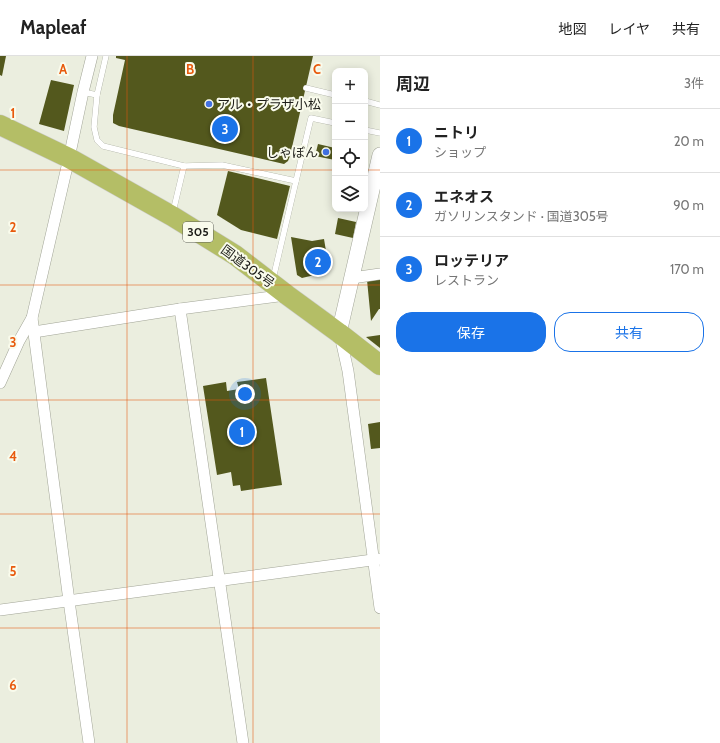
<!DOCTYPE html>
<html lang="ja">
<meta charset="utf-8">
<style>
:root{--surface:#fff;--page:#f2f2f2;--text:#222;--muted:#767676;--line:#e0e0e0;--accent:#1a73e8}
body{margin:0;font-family:Cabin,"Noto Sans JP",sans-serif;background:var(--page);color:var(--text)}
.controls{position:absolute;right:12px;top:12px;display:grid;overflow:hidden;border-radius:8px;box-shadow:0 2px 10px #0003}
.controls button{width:36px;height:36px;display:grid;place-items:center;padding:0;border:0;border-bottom:1px solid var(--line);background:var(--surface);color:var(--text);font:20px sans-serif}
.you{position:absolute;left:245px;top:338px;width:14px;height:14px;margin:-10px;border:3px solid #fff;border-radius:50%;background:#1a73e8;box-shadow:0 0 0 6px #1a73e833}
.badge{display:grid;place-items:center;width:26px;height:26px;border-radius:50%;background:var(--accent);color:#fff;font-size:13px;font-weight:700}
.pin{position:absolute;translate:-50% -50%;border:2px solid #fff;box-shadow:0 1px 4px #0006}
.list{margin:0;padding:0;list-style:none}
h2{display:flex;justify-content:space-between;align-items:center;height:52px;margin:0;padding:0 16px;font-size:17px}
h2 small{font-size:13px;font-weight:400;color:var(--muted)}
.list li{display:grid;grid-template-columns:26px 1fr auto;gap:12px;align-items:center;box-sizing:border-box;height:64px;padding:0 16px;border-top:1px solid var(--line)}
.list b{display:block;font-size:15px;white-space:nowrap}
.list p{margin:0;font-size:13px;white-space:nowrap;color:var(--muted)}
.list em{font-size:13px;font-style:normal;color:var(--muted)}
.actions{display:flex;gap:8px;padding:12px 16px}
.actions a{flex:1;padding:9px 0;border:1px solid var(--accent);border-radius:16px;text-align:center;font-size:14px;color:var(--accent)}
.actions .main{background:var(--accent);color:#fff}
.icon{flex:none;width:22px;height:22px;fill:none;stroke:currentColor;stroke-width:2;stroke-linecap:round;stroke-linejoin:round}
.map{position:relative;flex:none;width:380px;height:687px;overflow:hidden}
header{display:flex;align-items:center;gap:24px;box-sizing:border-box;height:56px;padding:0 20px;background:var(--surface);border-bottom:1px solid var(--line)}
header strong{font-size:19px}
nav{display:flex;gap:22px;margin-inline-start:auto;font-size:14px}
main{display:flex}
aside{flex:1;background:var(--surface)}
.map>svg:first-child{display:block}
.building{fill:#53581d}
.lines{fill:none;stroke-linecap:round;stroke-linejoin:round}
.lane-casing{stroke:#a1a496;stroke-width:6}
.street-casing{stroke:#a1a496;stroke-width:12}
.secondary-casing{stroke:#a1a496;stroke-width:16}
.highway-casing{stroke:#cdcdcc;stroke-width:21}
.lane{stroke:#fff;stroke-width:5.5}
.street{stroke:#fff;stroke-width:11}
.secondary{stroke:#fff;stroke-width:15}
.highway{stroke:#b4be66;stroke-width:20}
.grid{fill:none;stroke:#e8590c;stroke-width:1;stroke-opacity:0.55}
.poi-dot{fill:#4372e3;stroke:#f9fbec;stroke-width:1.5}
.labels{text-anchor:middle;stroke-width:4;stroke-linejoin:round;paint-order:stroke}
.shield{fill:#f9fbec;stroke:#5f6058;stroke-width:1}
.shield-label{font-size:12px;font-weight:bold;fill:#1d1d18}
.poi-label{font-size:13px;fill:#1d1d18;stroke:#f9fbec;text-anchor:start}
.street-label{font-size:13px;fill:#1d1d18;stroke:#f9fbec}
.grid-label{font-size:13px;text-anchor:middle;font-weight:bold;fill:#e8590c;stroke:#f9fbec;stroke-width:4;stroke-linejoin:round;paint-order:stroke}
</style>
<header>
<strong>Mapleaf</strong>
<nav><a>地図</a><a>レイヤ</a><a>共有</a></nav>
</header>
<main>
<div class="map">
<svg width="380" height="687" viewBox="0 0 380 687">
<rect width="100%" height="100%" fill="#ebeedf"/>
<g class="building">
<path d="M0,0H6L2,20L0,19Z"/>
<path d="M116,0H313L290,100L288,105L284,108L119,70L113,67V59L125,4L116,2Z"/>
<path d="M51,24L74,29L64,75L39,68Z"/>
<path d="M318,88L335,92V104L315,100Z"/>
<path d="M228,115L290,130L277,183L241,174L217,159Z"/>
<path d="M338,162L356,166L353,182L335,178Z"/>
<path d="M291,181L312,185L324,183L329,213L327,216L302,222L297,219Z"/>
<path d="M380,222V253H379L371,265L367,224Z"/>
<path d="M380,279V292L366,281Z"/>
<path d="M266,322L282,429L241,435L240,429L233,430L231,416L217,419L203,330L226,326L227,335L239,333L237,326Z"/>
<path d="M380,366V392L371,393L368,368Z"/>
</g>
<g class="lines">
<defs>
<g id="lane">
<path d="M306,32L335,39"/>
<path d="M83,36L97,39L106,0"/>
<path d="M97,39L94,71L97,84L103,90L184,110L173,156"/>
<path d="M365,45L380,49"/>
<path d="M365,74L380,77"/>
<path d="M184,110L222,109L296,125L311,62L335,67"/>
<path d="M273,223L296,125"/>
</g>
<g id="street">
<path d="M352,222L380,218"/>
<path d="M180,253L243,687"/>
<path d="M32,262L69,545L89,687"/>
<path d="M34,276L180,253L286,239"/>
<path d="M340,279L348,315L380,552"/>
<path d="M0,327L19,285L32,262L69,102L83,36L92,0"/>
<path d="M0,554L380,503"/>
</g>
<path id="secondary" d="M339,277L380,99"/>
<path id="highway" d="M0,69L69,102L172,160L235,199L287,239L339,277L380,309"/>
</defs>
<use href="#lane" class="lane-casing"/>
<use href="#street" class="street-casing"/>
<use href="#secondary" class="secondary-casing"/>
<use href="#highway" class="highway-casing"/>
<use href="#lane" class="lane"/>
<use href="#street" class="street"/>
<use href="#secondary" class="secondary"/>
<use href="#highway" class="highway"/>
</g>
<path class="grid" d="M127,0V687M253,0V687M0,114H335M365,114H380M0,229H380M0,344H380M0,458H380M0,572H380"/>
<g class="poi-dot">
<circle cx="209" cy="48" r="4"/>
<circle cx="326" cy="96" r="4"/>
</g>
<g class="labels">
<rect class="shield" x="183" y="166" width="30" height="20" rx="3"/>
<g class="shield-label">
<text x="198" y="180">305</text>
</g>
<g class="poi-label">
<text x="217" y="53">アル・プラザ小松</text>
<text x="318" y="101" text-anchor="end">しゃぼん</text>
</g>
<g class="street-label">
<text transform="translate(248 210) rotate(36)" y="5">国道305号</text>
</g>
</g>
<g class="grid-label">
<text x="63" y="18">A</text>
<text x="190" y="18">B</text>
<text x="317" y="18">C</text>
<text x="13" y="62">1</text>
<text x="13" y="176">2</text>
<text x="13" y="291">3</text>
<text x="13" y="405">4</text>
<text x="13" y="520">5</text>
<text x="13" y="634">6</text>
</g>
</svg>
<div class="controls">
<button>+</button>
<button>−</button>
<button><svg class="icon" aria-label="locate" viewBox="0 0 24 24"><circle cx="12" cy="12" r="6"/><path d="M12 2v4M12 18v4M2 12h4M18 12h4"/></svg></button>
<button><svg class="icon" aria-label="layers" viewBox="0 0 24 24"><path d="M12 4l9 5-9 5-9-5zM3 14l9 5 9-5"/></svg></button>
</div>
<div class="you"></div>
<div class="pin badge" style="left:242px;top:376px">1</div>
<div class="pin badge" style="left:318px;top:206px">2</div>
<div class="pin badge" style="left:225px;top:73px">3</div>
</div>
<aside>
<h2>周辺<small>3件</small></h2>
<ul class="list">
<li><span class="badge">1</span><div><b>ニトリ</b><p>ショップ</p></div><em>20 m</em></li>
<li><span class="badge">2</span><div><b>エネオス</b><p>ガソリンスタンド · 国道305号</p></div><em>90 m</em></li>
<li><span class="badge">3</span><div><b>ロッテリア</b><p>レストラン</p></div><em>170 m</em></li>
</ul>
<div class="actions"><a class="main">保存</a><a>共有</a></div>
</aside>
</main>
